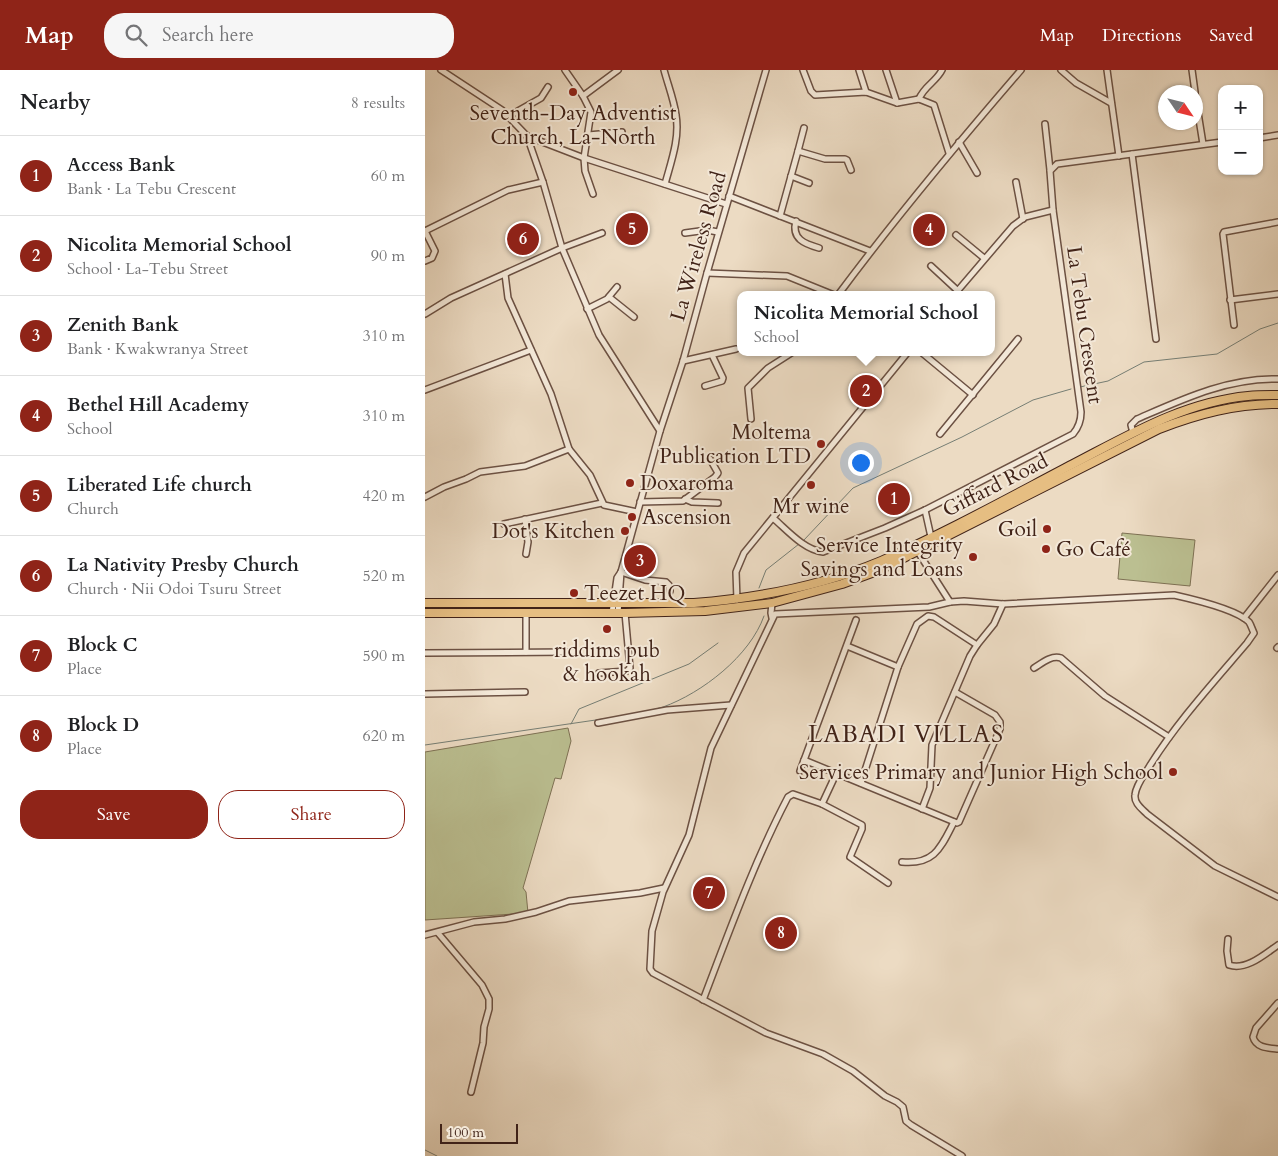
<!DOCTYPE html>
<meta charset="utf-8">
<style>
:root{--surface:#fff;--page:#f6f6f6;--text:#202124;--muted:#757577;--line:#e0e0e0;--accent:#8f2418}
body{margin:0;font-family:Cardo,serif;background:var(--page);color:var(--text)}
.controls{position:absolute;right:15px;top:15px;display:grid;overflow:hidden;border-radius:10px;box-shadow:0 1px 4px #0004}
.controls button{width:45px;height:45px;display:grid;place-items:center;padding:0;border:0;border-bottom:1px solid var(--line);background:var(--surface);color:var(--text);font:25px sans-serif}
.compass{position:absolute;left:733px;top:15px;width:45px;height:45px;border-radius:50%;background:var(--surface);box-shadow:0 1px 4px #0004;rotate:125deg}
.scale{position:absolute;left:15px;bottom:12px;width:78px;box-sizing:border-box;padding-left:5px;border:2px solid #412318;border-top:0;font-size:14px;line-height:18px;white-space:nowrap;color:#412318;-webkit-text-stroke:4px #f3e8d8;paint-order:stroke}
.you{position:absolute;left:435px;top:392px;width:18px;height:18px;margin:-12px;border:4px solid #fff;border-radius:50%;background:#1a73e8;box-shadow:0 0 0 8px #1a73e833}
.badge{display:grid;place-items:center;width:32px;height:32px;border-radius:50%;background:var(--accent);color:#fff;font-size:16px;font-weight:700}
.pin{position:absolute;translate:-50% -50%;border:2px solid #fff;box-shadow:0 1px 5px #0006}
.popup{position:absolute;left:312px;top:221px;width:258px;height:65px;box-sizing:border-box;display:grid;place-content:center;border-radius:10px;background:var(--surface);filter:drop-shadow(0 1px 4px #0005);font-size:16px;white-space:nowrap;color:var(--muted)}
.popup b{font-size:19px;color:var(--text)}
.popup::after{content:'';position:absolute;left:50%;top:100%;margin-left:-10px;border:10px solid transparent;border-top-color:var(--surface)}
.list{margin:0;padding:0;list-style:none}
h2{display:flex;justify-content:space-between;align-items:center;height:65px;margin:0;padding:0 20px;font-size:21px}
h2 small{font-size:16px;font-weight:400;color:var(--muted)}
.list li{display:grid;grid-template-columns:32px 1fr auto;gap:15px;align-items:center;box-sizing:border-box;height:80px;padding:0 20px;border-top:1px solid var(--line)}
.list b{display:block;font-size:19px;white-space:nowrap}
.list p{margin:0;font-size:16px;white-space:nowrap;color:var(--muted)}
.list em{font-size:16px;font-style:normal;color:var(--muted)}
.actions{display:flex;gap:10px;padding:15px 20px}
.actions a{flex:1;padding:11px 0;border:1px solid var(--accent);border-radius:20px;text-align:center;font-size:18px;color:var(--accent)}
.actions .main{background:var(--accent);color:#fff}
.icon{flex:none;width:28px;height:28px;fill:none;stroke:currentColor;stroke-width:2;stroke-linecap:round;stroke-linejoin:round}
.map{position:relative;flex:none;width:853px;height:1086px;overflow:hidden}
header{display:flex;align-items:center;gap:30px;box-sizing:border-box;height:70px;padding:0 25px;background:var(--accent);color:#fff}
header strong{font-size:24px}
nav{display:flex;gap:28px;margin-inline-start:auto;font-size:18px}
.search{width:350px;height:45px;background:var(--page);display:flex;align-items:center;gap:12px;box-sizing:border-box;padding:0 18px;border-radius:20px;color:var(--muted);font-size:19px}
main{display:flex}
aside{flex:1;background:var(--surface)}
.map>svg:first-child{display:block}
.green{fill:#bbbf91;stroke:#7e7154}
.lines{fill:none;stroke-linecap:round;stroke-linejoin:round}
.stream{stroke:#767e74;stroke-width:1}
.minor-casing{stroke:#6c5143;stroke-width:8}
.primary-casing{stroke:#412318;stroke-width:10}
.minor{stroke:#f3e8d8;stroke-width:5}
.primary{stroke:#e6be82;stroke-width:8}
.poi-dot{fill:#8f2418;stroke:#f3e8d8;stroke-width:2}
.labels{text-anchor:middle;stroke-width:4;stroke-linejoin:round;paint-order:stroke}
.poi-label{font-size:21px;fill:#412318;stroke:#f3e8d8;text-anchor:end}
.street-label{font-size:21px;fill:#412318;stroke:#f3e8d8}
.quarter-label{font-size:24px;letter-spacing:1px;fill:#412318;stroke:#f3e8d8}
</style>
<header>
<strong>Map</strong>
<div class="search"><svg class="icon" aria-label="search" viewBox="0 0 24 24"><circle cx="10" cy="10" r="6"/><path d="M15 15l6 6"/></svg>Search here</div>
<nav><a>Map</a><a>Directions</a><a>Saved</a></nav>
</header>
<main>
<aside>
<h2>Nearby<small>8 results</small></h2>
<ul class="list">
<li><span class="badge">1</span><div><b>Access Bank</b><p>Bank · La Tebu Crescent</p></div><em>60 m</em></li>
<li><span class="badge">2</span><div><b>Nicolita Memorial School</b><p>School · La-Tebu Street</p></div><em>90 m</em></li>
<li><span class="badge">3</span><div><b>Zenith Bank</b><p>Bank · Kwakwranya Street</p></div><em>310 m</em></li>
<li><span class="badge">4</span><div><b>Bethel Hill Academy</b><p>School</p></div><em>310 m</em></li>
<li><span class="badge">5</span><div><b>Liberated Life church</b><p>Church</p></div><em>420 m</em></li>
<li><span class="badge">6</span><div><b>La Nativity Presby Church</b><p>Church · Nii Odoi Tsuru Street</p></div><em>520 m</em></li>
<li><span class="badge">7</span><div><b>Block C</b><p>Place</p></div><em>590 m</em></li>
<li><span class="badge">8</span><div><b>Block D</b><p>Place</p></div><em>620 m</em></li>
</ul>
<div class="actions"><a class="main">Save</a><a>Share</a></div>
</aside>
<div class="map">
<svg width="853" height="1086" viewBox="0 0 853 1086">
<rect width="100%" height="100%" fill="#ecdbc3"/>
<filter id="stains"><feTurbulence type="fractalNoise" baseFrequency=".004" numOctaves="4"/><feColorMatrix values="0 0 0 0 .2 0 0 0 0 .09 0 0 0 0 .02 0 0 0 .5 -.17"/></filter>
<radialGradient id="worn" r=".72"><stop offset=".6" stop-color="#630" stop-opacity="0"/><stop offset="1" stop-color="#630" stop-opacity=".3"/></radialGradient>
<g class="green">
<path d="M697,463L770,470L765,516L693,509Z"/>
<path d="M143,658L146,671L136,709L130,708L98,818L101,822L103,843L0,850V682Z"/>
</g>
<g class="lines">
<g class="stream">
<path d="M655,317L683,311L719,292L792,284L835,259L853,253"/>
<path d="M379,470L428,418L537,367L608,330L646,319"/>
<path d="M334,518L341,500L374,474"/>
<path d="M211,643C220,641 229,640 238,637C277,623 325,586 339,546"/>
<path d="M146,654L154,639L264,594L293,573"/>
<path d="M0,675L198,646"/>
<path d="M0,1080L12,1086"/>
</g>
<defs>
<g id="minor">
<path d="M16,0L77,40L102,66L118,112L137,178L174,265L235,361L196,502L192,508L187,543"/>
<path d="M140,0L158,26L166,42L159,88L160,101L168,124"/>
<path d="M239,0C243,15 249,30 251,45C255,68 246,92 240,114"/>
<path d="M378,0L386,21L390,25L441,22L472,33L494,29L509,35L524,83"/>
<path d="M434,0L441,22"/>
<path d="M461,0L472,33"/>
<path d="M636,0L651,13L686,33"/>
<path d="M682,0L694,86"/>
<path d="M767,0L770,22"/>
<path d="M770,24L778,74"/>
<path d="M158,26L193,0"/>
<path d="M494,29C499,16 511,12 517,0"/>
<path d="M84,46L116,28L123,17"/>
<path d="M620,54L625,100"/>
<path d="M163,65L197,62"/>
<path d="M102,66L159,88L301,134"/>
<path d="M834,68L853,65"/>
<path d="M534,72L552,103"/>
<path d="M373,81L379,58"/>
<path d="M707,84L731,269"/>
<path d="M366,106L384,113"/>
<path d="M591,112L598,149"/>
<path d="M304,126L445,181"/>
<path d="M355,146L373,81L400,89H420L422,90L426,100"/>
<path d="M371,151C366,169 380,174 394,178"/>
<path d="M0,161L83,120L118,112"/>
<path d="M0,161L10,181L7,188L0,191"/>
<path d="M260,163L282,160L293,162"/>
<path d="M531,165L559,188"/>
<path d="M506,196L533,221"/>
<path d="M282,203L362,206L409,225"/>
<path d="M80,204L83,228L126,324L144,379L165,405L179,435L212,442"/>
<path d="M413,225C471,147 533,73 596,0"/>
<path d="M529,225L588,156L600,147L628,140"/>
<path d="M184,227L209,247"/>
<path d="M805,230L853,224"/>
<path d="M162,239L182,229L192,217"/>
<path d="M0,244L26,228L137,178L177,163"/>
<path d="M809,255L798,164L799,162L853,152"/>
<path d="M496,282L548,325"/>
<path d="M258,291L311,279"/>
<path d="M280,316L297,311L298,308L287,285"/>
<path d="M0,320L106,280"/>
<path d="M326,349L323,318L343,298L368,282"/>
<path d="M235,361L258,291L282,203L341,0"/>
<path d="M708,363L706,355L712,349C758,329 802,308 853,309"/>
<path d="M515,364L593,269"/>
<path d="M0,427L19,417L41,409L55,402L100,396L144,379"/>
<path d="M260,429L267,432L293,433"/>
<path d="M215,432L258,431L290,407L293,403L285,389"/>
<path d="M500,440L506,467"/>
<path d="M348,448C362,460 379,480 398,482L460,458L500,440L648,364C654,357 656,351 656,342L628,140L625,101L632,94L797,72"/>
<path d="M100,449L103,472L101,484"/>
<path d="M79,454L177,433"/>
<path d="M493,482L525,532L539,531L578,534L749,525C767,529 811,539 824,552C826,555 827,559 829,563L822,573C788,613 752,652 724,697C719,705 711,715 710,725C709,733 716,738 722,744L790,796L853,827"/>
<path d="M196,502L220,510L241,512L244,515L245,521L240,533"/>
<path d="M312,530L311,502L319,483L483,282"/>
<path d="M525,532L504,537L350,544L286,678L264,765L238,822L227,861L225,899L228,903L341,963L398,984L428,1001L460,1026L472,1032L478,1037L481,1051L486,1055L537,1086"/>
<path d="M347,533L346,543L347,548"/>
<path d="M193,543L196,502"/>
<path d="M819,548L853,505"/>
<path d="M422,576L473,597"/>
<path d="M852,578L853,577"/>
<path d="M101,582V543"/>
<path d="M0,583L147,582"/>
<path d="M609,598C617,593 626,585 636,588L680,626L744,667"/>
<path d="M174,603L202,601L205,598L200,543"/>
<path d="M0,624L100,622"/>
<path d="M173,653L242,640L306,635"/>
<path d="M379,690L532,753L534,752L575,659V652L570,645L530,622"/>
<path d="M375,701L431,550"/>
<path d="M436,713L473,597L492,554L503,546L509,547L552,575"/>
<path d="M397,734L437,755V759L425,787L463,813"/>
<path d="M497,739L505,718L507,675L545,586L552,575L569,554L578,534"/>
<path d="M477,792C510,795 516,777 529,752"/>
<path d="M13,863L57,915L64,929V939L59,957L58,973L46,1022"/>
<path d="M0,865L49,852L80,849L111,842L144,831L215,823L239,818"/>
<path d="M803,869L802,881L804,895C821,901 840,884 853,875"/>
<path d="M278,930C304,862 329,792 363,727L368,724L397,734L411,704"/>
<path d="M853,933L831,958L828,967C831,978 843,978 853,979"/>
</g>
<g id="primary">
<path d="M0,533H269C334,528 396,516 456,491C522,462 585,427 648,394C704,365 759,332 823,326C833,325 843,325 853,325"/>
<path d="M0,543H200L280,541L347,533L417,514L455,500L734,359C773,344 810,334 853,334"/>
</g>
</defs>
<use href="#minor" class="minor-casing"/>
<use href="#primary" class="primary-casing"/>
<use href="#minor" class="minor"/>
<use href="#primary" class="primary"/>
</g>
<g class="poi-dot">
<circle cx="148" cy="22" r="5"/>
<circle cx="396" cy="374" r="5"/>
<circle cx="205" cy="413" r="5"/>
<circle cx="386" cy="415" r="5"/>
<circle cx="207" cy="447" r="5"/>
<circle cx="622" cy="459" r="5"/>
<circle cx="200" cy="461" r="5"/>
<circle cx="621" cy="479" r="5"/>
<circle cx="548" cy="487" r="5"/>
<circle cx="149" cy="523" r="5"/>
<circle cx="182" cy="559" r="5"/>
<circle cx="748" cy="702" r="5"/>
</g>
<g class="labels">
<g class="poi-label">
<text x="148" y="50" text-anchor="middle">Seventh-Day Adventist<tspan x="148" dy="24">Church, La-North</tspan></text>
<text x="386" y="369">Moltema<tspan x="386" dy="24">Publication LTD</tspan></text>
<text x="215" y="420" text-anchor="start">Doxaroma</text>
<text x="386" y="443" text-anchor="middle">Mr wine</text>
<text x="217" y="454" text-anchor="start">Ascension</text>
<text x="612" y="466">Goil</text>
<text x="190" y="468">Dot's Kitchen</text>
<text x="538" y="482">Service Integrity<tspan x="538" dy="24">Savings and Loans</tspan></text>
<text x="631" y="486" text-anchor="start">Go Café</text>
<text x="159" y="530" text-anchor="start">Teezet HQ</text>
<text x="182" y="587" text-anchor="middle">riddims pub<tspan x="182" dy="24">&amp; hookah</tspan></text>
<text x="738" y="709">Services Primary and Junior High School</text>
</g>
<g class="street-label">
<text transform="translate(273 176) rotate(-74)" y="7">La Wireless Road</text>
<text transform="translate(660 255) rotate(82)" y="7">La Tebu Crescent</text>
<text transform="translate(570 415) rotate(-27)" y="7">Giffard Road</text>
</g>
<g class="quarter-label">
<text x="481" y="672">LABADI VILLAS</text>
</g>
</g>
<rect width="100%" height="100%" filter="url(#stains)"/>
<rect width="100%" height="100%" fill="url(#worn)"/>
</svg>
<div class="controls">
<button>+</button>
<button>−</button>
</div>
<svg class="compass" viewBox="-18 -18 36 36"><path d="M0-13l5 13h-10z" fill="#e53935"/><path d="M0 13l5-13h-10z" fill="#757577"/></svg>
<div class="scale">100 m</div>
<div class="you"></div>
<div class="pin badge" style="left:469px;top:429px">1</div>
<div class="pin badge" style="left:441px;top:321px">2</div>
<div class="popup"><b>Nicolita Memorial School</b>School</div>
<div class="pin badge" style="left:215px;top:491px">3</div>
<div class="pin badge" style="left:504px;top:160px">4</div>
<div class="pin badge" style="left:207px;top:159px">5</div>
<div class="pin badge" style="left:98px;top:169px">6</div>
<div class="pin badge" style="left:284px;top:823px">7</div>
<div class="pin badge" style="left:356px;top:863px">8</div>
</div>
</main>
